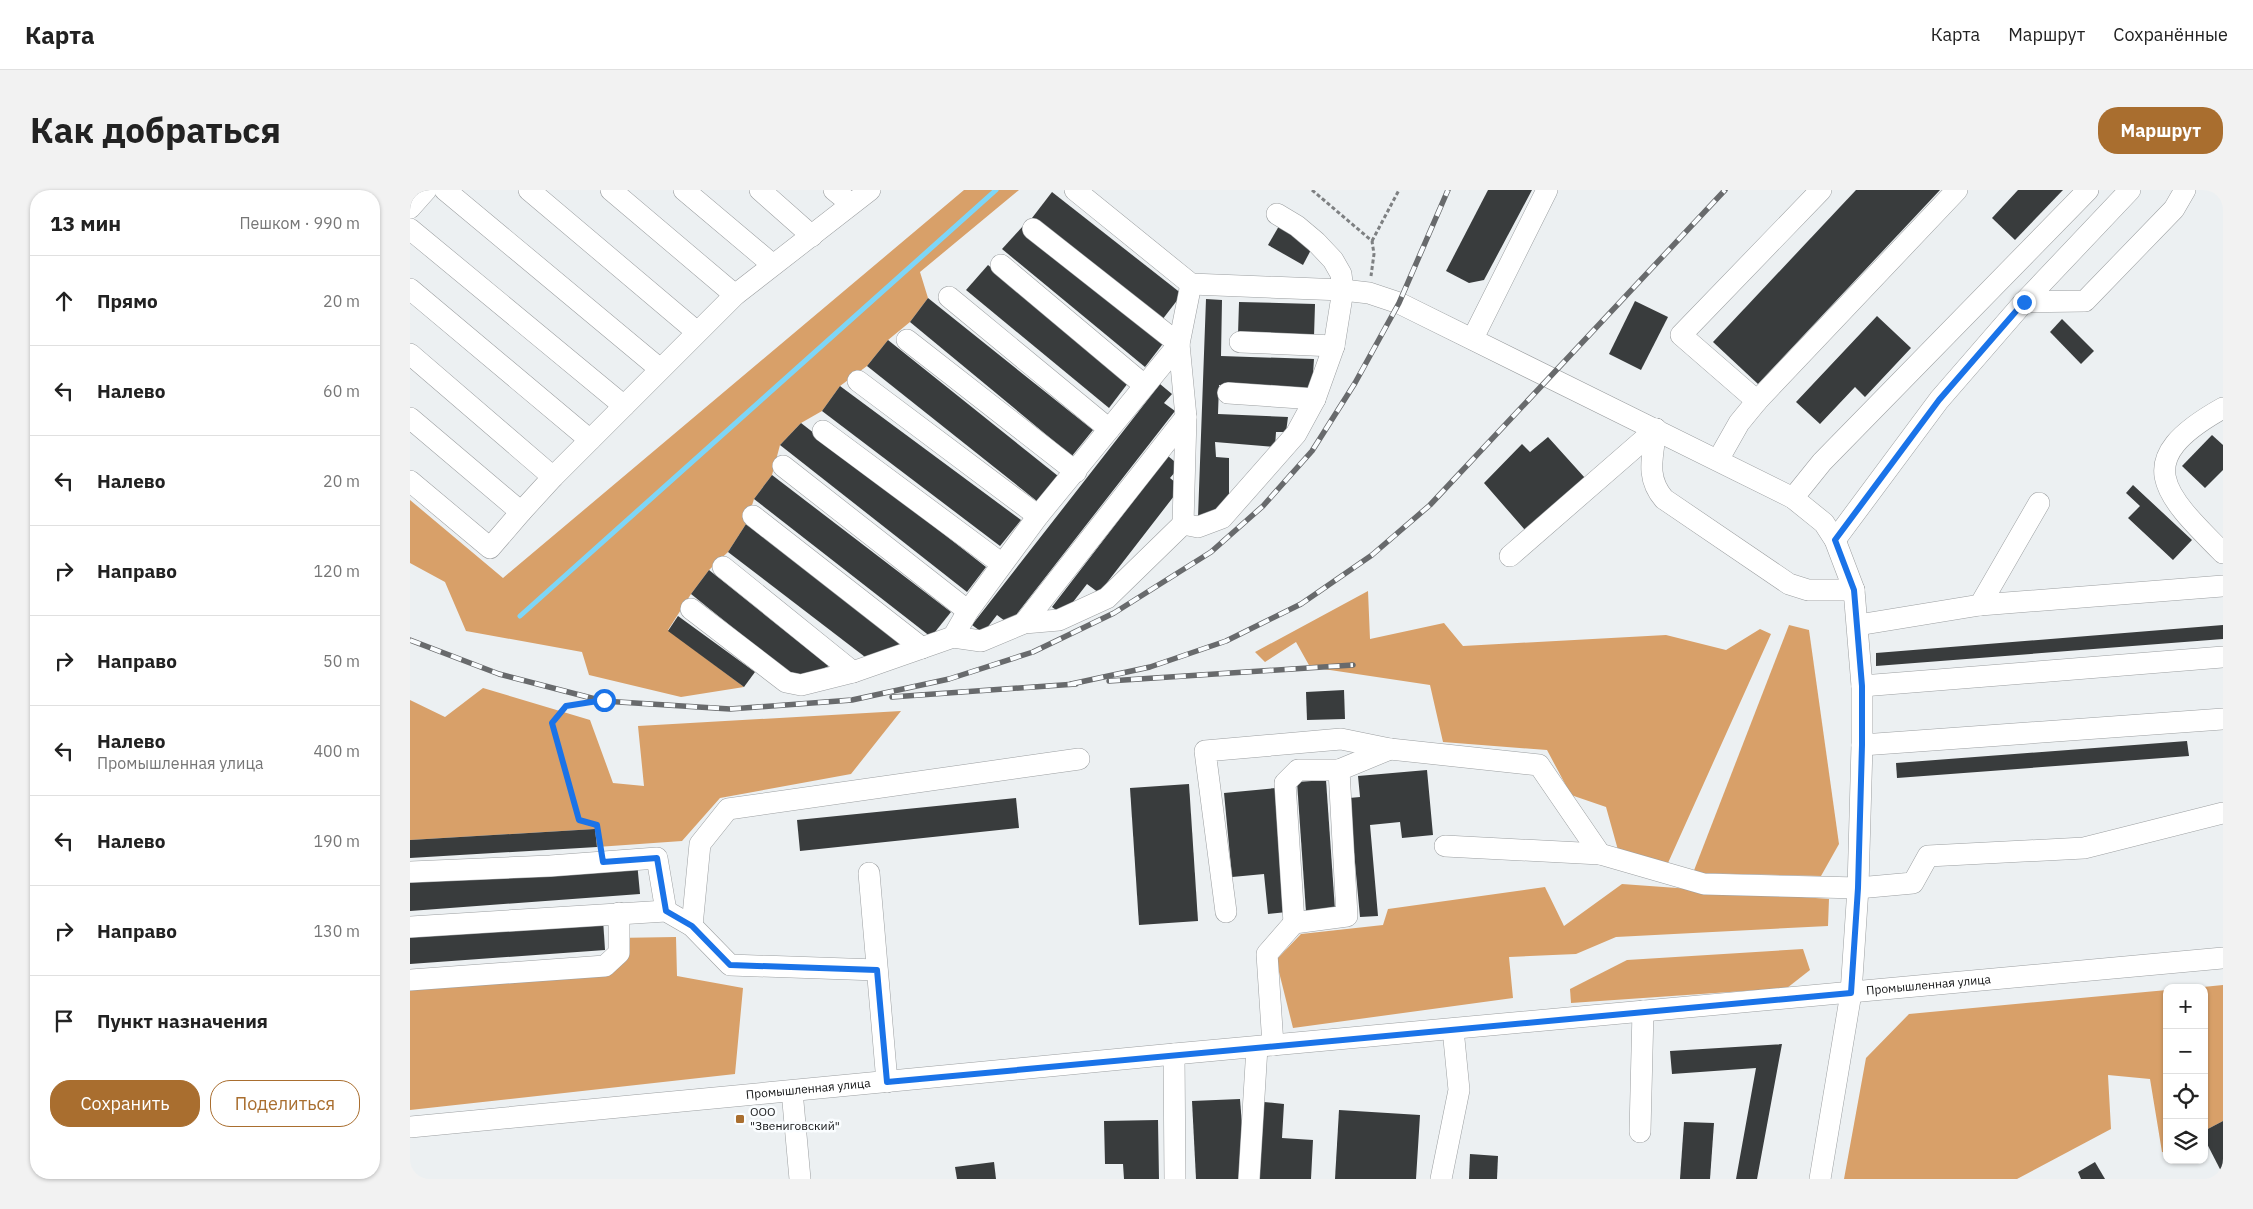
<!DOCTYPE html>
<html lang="ru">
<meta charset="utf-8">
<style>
:root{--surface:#fff;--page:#f2f2f2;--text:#222;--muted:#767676;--line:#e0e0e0;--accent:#a96e2f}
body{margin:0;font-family:"IBM Plex Sans",sans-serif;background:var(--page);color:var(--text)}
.controls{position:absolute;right:15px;bottom:15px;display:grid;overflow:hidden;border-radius:10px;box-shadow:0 1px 4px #0004}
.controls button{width:45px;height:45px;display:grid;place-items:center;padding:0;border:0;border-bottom:1px solid var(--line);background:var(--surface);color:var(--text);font:25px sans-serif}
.stop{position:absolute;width:15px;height:15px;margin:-11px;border:4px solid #1a73e8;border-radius:50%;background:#fff}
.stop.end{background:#1a73e8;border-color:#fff;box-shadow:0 1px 5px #0008}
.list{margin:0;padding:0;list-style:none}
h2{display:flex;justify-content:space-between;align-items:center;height:65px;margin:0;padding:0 20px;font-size:21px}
h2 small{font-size:16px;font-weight:400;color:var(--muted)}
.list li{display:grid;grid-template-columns:32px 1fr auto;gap:15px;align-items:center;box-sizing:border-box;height:90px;padding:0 20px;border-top:1px solid var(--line)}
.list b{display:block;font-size:19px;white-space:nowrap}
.list p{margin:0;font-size:16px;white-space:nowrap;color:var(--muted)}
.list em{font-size:16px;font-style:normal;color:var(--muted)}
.actions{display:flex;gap:10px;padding:15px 20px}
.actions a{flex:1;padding:11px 0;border:1px solid var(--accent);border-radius:20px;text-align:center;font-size:18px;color:var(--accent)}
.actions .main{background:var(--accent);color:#fff}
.icon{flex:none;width:28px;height:28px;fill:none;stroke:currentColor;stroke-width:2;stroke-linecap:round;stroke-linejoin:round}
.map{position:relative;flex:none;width:1813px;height:989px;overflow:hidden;border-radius:20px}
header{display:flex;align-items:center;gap:30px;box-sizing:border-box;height:70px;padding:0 25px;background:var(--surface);border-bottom:1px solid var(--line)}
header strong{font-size:24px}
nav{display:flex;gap:28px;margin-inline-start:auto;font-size:18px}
.intro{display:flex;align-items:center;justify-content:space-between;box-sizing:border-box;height:120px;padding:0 30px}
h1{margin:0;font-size:35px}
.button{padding:12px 22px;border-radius:20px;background:var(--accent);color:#fff;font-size:18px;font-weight:700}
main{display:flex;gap:30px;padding:0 30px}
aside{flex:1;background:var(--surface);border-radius:20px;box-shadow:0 1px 4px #0004}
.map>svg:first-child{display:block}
.forest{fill:#d8a069}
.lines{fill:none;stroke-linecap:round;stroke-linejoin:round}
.stream{stroke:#7dd6f8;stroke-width:5}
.building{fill:#393c3d}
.minor-casing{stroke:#9c9fa1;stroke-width:22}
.path{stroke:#7e8082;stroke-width:3;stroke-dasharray:4 2.5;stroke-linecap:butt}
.minor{stroke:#fff;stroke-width:21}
.rail-casing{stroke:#686a6c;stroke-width:5.5}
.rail{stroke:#fafdff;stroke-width:4;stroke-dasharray:11;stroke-linecap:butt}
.route{stroke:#1a73e8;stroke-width:6}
.poi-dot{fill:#a96e2f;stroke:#fafdff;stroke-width:2}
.labels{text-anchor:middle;stroke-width:5;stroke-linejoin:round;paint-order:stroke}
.street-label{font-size:12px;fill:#121314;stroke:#fafdff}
.poi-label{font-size:12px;fill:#121314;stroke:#fafdff;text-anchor:start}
</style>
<header>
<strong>Карта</strong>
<nav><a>Карта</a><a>Маршрут</a><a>Сохранённые</a></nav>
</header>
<div class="intro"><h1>Как добраться</h1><a class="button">Маршрут</a></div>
<main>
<aside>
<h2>13 мин<small>Пешком · 990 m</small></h2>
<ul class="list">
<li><svg class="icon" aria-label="ahead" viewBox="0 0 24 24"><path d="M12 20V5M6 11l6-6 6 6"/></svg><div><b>Прямо</b></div><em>20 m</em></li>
<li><svg class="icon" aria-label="left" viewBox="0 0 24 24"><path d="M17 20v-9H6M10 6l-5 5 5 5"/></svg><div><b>Налево</b></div><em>60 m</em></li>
<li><svg class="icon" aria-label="left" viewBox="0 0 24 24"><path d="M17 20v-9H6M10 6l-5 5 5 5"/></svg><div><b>Налево</b></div><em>20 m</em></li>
<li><svg class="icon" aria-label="right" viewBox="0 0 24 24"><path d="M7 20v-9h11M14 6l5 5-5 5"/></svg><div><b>Направо</b></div><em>120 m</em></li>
<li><svg class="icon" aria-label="right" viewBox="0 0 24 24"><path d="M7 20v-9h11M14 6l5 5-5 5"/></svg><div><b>Направо</b></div><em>50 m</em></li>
<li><svg class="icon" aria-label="left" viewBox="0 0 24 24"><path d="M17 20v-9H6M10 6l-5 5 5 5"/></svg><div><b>Налево</b><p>Промышленная улица</p></div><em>400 m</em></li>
<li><svg class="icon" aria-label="left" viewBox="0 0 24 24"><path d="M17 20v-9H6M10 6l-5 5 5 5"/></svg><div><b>Налево</b></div><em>190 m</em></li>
<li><svg class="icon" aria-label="right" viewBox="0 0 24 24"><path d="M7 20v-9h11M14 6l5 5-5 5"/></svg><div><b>Направо</b></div><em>130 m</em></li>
<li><svg class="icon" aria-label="arrive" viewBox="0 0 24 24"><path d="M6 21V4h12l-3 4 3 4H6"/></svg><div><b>Пункт назначения</b></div></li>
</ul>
<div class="actions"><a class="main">Сохранить</a><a>Поделиться</a></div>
</aside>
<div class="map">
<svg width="1813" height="989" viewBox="0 0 1813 989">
<rect width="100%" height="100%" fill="#ecf0f2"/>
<g class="forest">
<path d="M554,0H609L510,82L518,108L500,132L478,150L457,176L430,196L412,221L391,233L370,255L362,285L344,309L336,334L318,362L299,380L281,404L258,440L334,497L271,507L179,485L172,462L56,441L35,392L0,373V310L93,388Z"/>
<path d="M958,401L960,449L1034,433L1053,456L1256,445L1316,460L1350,439L1361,444L1258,673L1208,660L1196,617L1161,605L1137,560L1033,552L1020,495L900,477L886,452L855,472L845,462Z"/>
<path d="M1379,435L1399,440L1429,654L1411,686L1283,683Z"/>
<path d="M73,498L180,530L203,593L234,596L228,536L491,521L441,584L310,608L272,651L187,657L185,639L0,650V510L35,527Z"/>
<path d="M1212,694L1419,709L1418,736L1206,747L1166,764L1099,767L1103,808L883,838L866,770L891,744L973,735L978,719L1135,697L1154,736Z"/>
<path d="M266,747L267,786L333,798L325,884L0,920V797L198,785L204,748Z"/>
<path d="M1393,759L1400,780L1377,798L1161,813L1160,799L1217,770Z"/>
<path d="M1813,795V931L1794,941V798H1783Z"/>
<path d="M1757,800V963L1752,962L1740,889L1698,885L1701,939L1607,989H1434L1456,868L1499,824Z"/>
</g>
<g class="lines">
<path class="stream" d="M110,426L586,0"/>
</g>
<g class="building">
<path d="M1078,0H1122L1074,90L1059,93L1036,81Z"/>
<path d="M1446,0H1530L1348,194L1303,152Z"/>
<path d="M1608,0H1653L1605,50L1582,28Z"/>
<path d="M642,2L772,104L752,130L622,28Z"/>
<path d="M613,36L755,151L735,177L592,59Z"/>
<path d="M869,36L903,56L893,75L858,55Z"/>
<path d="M578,75L718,193L699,218L556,100Z"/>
<path d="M518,108L683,240L662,266L500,132Z"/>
<path d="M796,109L812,110L811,166L904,169L902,199L809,195L808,224L878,227L876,242H866L865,257L805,252L806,267L819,268V310L813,321L788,327Z"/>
<path d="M1225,111L1258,127L1231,180L1199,164Z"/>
<path d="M829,112L905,114L904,146L828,144Z"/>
<path d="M1467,126L1501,158L1455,207L1445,197L1410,234L1386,212Z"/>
<path d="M1652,129L1684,161L1671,174L1640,142Z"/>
<path d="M478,150L648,286L628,312L457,176Z"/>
<path d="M750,194L762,204L754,213L765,221L599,434L587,425L573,443L562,435Z"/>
<path d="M430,196L611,330L590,356L412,221Z"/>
<path d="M391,233L576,377L557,402L370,255Z"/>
<path d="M1802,245L1813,255V280L1795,298L1772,276Z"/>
<path d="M1138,247L1175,288L1115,340L1074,293L1112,254L1120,262Z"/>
<path d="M758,266L770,276L760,288L771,297L689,403L677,394L653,425L642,417Z"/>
<path d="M362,285L541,422L521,447L344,309Z"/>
<path d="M1723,295L1782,350L1763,370L1718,328L1730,316L1716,303Z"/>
<path d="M336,334L495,457L459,470L318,362Z"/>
<path d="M299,380L419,476L388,490L281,404Z"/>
<path d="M268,426L345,482L334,497L258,441Z"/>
<path d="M1813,435V449L1466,476V463Z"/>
<path d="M934,500L935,529L897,530L896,502Z"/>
<path d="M1777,551L1779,566L1487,588L1486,573Z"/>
<path d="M1017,580L1023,645L992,648L990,632L960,635L968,726L950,727L939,608L950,607L948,586Z"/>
<path d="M916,590L925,720L896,722L887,592Z"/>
<path d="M779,594L788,731L729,735L720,598Z"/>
<path d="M866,598L877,722L858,724L854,684L822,687L814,603Z"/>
<path d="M606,608L609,638L390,661L387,630Z"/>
<path d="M185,639L187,657L0,668V650Z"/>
<path d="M227,672L230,704L0,721V689Z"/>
<path d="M193,729L195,760L0,774V742Z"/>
<path d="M1372,854L1347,989H1326L1346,878L1262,884L1260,861Z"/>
<path d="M830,909L834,961L832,989H786L782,911Z"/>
<path d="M854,912L874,914L872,948L903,950L901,989H849Z"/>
<path d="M929,920L1010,925L1006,989H925Z"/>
<path d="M748,930L749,989H714L713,974H695L694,931Z"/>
<path d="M1813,931V985L1794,948V941Z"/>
<path d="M1274,932L1304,933L1300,989H1270Z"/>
<path d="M1060,964L1088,966L1087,989H1059Z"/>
<path d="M584,972L586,989H547L545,977Z"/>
<path d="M1685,972L1695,989H1671L1668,982Z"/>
</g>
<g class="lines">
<defs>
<g id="minor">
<path d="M35,0L250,179"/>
<path d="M119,0L287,142"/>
<path d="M201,0L325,105"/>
<path d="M274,0L363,75"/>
<path d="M350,0L402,46"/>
<path d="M424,0L441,14"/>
<path d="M665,0L781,94L933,100L959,103L989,113L1383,308L1414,333L1425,350L1444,400L1452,496V555L1448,698L1441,803L1410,989"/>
<path d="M0,18L16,0"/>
<path d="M0,39L214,216"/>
<path d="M591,75L734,195"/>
<path d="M0,99L180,250"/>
<path d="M539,107L699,239"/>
<path d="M1614,112L1675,111L1764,19L1775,0"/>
<path d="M1063,148L1137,0"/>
<path d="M497,150L666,282"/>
<path d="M830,152L924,156"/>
<path d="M0,164L143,287"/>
<path d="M448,191L628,326"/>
<path d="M818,203L905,209"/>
<path d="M1347,211L1271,145L1411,0"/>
<path d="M1813,218C1720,270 1752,302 1813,363"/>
<path d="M0,228L111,322L143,287L325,105L460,0"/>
<path d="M1246,239C1243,266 1235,287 1254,309L1379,394L1398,400H1444"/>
<path d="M413,241L592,374"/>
<path d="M1308,270L1329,233L1347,211L1547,0"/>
<path d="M373,276L558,421"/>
<path d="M0,291L80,358L111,322"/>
<path d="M1383,308L1412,272L1678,0"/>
<path d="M343,326L512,458"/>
<path d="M773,334L776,227"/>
<path d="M1425,350L1529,210L1614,112L1720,0"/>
<path d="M1100,366L1246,239"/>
<path d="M313,377L443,482"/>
<path d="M1570,415L1813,396"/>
<path d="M281,419L376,492L391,495L443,482L543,447L571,451L614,433L649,430L697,408L773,334L788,337L812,328L886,244L905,209L924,156L933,100L931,84L923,70L906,52L887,36L867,24"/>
<path d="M614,433L776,227L769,154L623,39"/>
<path d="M1448,435L1570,415L1629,313"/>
<path d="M543,447L558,421L628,326L769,154L781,94"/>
<path d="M1452,496L1813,467"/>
<path d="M1452,555L1813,529"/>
<path d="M1035,656L1190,664L1294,694L1448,698L1503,693L1518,666L1674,658L1813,623"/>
<path d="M0,682L140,676L247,668L256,721"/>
<path d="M459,683L477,892"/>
<path d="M816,722L795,561L931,549L980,559L1129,575L1190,664"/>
<path d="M884,733L875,593L888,580H929"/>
<path d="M282,736L290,654L318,619L669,569"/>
<path d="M0,737L256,721L282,736L320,775L467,780"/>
<path d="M0,790L195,776L209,763V723"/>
<path d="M863,855L857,764L884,733L937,726L929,580L980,559"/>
<path d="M764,864L765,989"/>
<path d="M382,901L390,989"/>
<path id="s1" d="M0,937L764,864L1813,768"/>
<path d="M1230,942L1233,821"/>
<path d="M839,989L847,857"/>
<path d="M1031,989L1049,900L1043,839"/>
</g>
</defs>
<use href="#minor" class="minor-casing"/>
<g class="path">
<path d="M902,0L962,51L964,64L961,86"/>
<path d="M962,51L989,0"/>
<path d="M190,656L187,635L169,630L142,533L156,515L193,511"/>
</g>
<use href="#minor" class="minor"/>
<defs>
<g id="rail">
<path d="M0,450L89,484L193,511L320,519L442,510L539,489L623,462L704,423L801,362L853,316L902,261L945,193L989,113L1038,0"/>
<path d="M699,491L943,475"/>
<path d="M661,494L740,477L816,451L891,414L962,365L1020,315L1315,0"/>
<path d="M482,507L666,494"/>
</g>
</defs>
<use href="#rail" class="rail-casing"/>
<use href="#rail" class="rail"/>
</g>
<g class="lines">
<path class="route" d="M194,510L156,516L142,533L169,630L187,635L193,672L247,668L256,721L282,736L320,775L467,780L477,892L1441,803L1448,698L1452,555V496L1444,400L1425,350L1529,210L1614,112"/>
</g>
<rect class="poi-dot" x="325" y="924" width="10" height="10" rx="2.5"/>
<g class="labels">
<g class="street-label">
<text dy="4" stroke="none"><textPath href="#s1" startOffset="1525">Промышленная улица</textPath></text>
<text dy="4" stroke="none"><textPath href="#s1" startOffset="400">Промышленная улица</textPath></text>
</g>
<g class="poi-label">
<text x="340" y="926">ООО<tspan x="340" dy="14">"Звениговский"</tspan></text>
</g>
</g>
</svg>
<div class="controls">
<button>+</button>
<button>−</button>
<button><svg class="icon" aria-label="locate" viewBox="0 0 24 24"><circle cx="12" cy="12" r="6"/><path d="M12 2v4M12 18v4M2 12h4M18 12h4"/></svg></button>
<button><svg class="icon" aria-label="layers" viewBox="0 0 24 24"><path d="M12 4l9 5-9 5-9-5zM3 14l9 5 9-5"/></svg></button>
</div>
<div class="stop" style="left:194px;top:510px"></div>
<div class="stop end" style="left:1614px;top:112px"></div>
</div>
</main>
